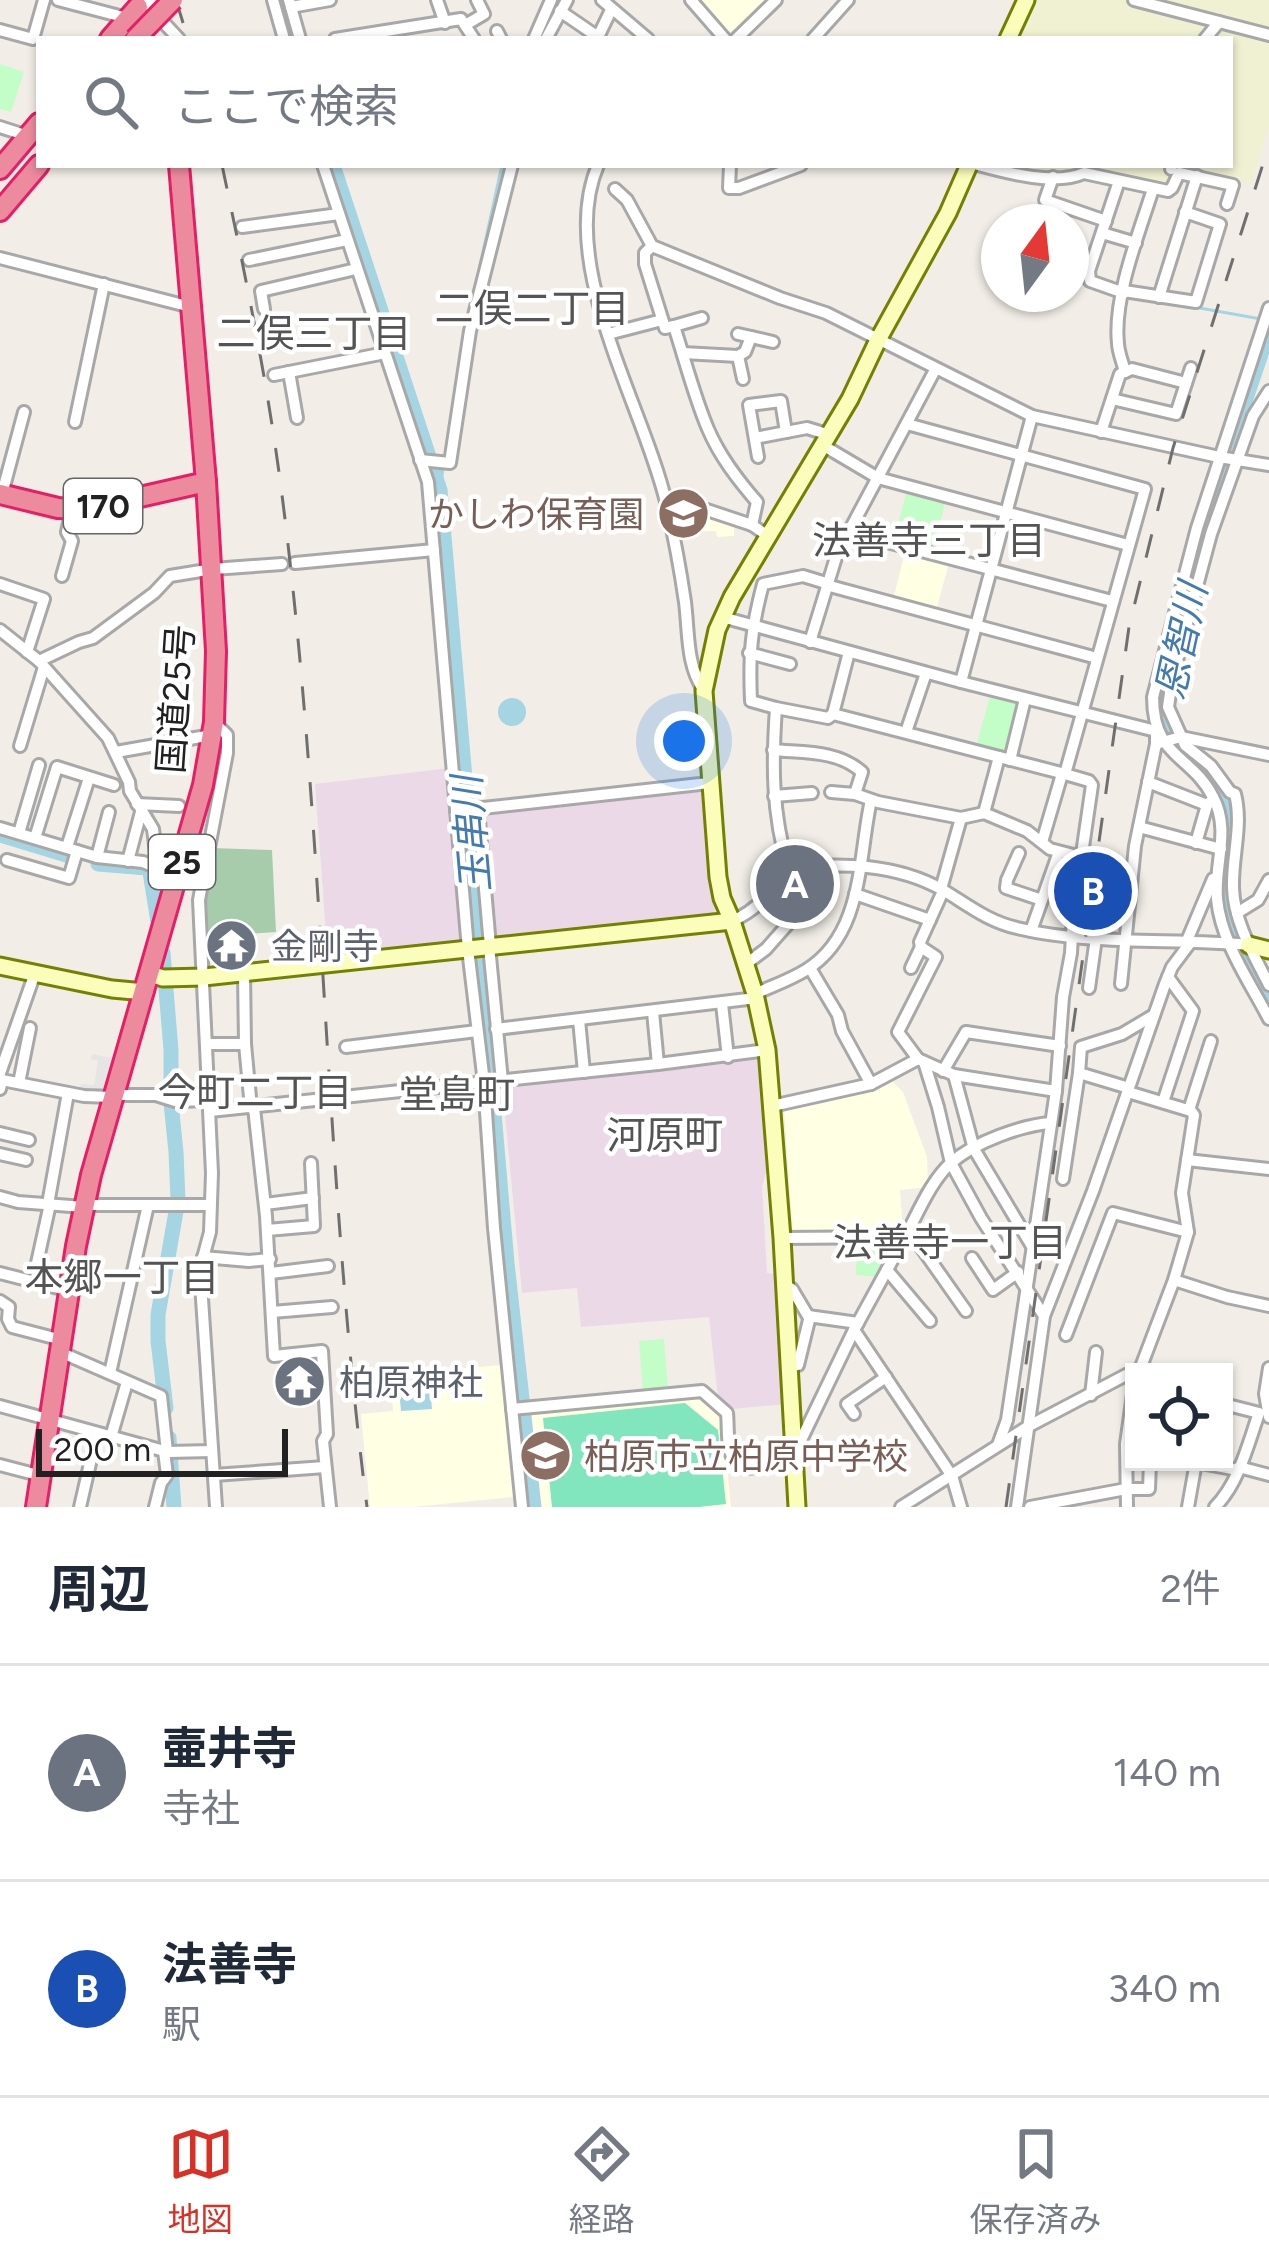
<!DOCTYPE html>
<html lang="ja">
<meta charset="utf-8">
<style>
:root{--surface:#fff;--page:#f6f6f7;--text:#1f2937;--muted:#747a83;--line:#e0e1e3;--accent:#d93025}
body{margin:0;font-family:Figtree,"Noto Sans JP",sans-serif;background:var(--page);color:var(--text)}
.controls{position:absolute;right:36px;bottom:36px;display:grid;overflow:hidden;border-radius:0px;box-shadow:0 3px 9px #0004}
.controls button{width:108px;height:108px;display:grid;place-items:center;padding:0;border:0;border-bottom:3px solid var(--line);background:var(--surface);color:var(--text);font:60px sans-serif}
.compass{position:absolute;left:981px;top:204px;width:108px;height:108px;border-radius:50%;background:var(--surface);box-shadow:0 3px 9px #0004;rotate:15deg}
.scale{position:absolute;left:36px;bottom:30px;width:252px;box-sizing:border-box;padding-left:12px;border:6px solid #212121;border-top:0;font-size:33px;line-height:42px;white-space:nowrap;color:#212121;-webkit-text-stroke:9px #fff;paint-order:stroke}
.you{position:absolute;left:684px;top:741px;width:42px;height:42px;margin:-30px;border:9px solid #fff;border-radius:50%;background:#1a73e8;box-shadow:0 0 0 18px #1a73e833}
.badge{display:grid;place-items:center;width:78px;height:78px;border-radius:50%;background:var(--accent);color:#fff;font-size:39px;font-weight:700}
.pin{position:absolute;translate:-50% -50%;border:6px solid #fff;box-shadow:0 3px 12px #0006}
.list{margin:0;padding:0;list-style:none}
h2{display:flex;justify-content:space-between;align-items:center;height:156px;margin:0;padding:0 48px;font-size:51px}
h2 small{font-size:39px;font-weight:400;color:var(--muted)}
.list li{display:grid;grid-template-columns:78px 1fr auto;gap:36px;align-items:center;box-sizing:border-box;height:216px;padding:0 48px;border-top:3px solid var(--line)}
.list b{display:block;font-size:45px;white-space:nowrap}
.list p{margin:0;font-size:39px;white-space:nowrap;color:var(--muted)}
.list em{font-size:39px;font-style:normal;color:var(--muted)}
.icon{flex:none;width:66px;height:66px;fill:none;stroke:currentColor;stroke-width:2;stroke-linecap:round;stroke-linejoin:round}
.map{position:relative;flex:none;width:1269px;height:1507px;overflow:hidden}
.search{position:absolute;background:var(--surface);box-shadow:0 3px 9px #0004;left:36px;right:36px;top:36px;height:132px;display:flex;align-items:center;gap:30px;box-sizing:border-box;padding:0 42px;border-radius:0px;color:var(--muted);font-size:45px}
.sheet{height:588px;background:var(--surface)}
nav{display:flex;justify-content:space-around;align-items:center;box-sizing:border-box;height:168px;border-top:3px solid var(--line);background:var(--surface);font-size:33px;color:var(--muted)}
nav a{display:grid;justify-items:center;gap:6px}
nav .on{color:var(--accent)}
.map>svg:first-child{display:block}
.industrial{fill:#ebd9e8}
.education{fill:#ffffe3}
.farmland{fill:#eff1d2}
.cemetery{fill:#a7ccac}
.park{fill:#c3fdc7}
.pitch{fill:#81e5bd}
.parking{fill:#e5e5e5}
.water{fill:#a5d5e2}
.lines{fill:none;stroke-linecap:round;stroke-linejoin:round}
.stream{stroke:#a5d5e2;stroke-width:3}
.river{stroke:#a5d5e2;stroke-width:15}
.street-casing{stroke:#a8a8a8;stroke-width:16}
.secondary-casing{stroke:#738000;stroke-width:21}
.highway-casing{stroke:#e61e65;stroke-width:24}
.street{stroke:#fff;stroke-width:10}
.secondary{stroke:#fbfdba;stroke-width:15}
.highway{stroke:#ed8b9e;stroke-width:18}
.rail{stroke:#6f6f6f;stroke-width:3;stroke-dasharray:24 24;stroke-linecap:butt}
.highway-bridge-casing{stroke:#e61e65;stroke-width:24;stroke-linecap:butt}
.highway-bridge{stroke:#ed8b9e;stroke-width:18}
.labels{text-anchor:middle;stroke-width:9;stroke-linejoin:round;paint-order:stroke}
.shield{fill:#fff;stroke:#646464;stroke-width:3}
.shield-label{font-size:33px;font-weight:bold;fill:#212121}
.education-label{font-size:36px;fill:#785e54;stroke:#fff;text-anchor:end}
.street-label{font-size:36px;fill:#212121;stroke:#fff}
.worship-label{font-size:36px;fill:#5b616d;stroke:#fff;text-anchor:start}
.neighbourhood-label{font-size:39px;fill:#545454;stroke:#fff}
.water-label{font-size:39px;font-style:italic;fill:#437ab0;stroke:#fff}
</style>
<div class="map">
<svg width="1269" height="1507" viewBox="0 0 1269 1507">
<rect width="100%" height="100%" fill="#f2eee7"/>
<g class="industrial">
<path d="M450,768L463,936L458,943L328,961L315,784Z"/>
<path d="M703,787L715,912L708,919L495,939L483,815L487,811Z"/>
<path d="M757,1058L761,1109L768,1121L766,1172L762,1187L767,1273L776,1274L786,1404L732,1409L718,1397L709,1317L581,1327L577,1288L522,1293L502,1084Z"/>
</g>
<g class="education">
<path d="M697,0H772L731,36L725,34Z"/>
<path d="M674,502L734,522V536L717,537L716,531L680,532Z"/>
<path d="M905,552L949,563L936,611L893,600Z"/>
<path d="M891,1080L903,1092L927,1157L928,1187L900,1190L903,1233L793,1236L784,1109L867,1091Z"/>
<path d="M501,1365L507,1415L700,1397L722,1416L731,1507H534L532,1495L413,1507H370L361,1414L393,1411L391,1386L446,1381V1370Z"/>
</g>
<path class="farmland" d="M1034,0H1269V127L1251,184L1178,167L1168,187L1074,175L1023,174L986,165H1230V39H1014Z"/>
<path class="cemetery" d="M212,848L272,850L276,932L248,934L245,941L206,944V880Z"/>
<g class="park">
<path d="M0,64L24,72L11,112L0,109Z"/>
<path d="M907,490L946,500L933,550L894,540Z"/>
<path d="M990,696L1021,705L1008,755L976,747Z"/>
<path d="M900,1241L880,1277L856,1275L857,1242Z"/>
<path d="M664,1339L668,1388L643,1391L639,1341Z"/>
</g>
<path class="pitch" d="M685,1403L718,1430L726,1504L699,1507H552L543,1418Z"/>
<path class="parking" d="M92,1054L117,1059L107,1095L80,1092L81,1084L94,1085L98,1061L91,1059Z"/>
<g class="water">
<circle cx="512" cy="712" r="14"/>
<path d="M430,1386L432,1409L401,1411L399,1389Z"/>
</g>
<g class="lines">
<g class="stream">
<path d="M552,10L558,0"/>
<path d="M474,293L502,165"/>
<path d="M1194,307L1261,319"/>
<path d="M445,458L461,355"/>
<path d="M440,490L443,468"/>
</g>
<g class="river">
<path d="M281,0L293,39"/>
<path d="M333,165L440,490L507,1263L534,1507"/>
<path d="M1269,330C1256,371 1241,411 1228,452C1209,509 1194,569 1179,628C1172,655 1156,689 1162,718C1168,753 1213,767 1226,804C1235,834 1221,865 1224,895C1229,933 1253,971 1269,1005"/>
<path d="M0,835L73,857"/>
<path d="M98,864L147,868L150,872L158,922"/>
<path d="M163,953L171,1050V1103L176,1152L178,1200L158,1315V1341L166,1408"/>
<path d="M169,1438L174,1507"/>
</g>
<defs>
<g id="street">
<path d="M58,0L127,18"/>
<path d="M273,0L284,39"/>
<path d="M289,0L300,39"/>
<path d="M437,0L445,23"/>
<path d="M602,0L648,39"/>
<path d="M691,0L725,39"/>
<path d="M1134,0L1269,35"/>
<path d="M138,7L152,3L165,24L179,39"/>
<path d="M291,7L330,0"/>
<path d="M560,11L598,37"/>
<path d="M467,24L484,14L477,0"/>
<path d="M0,30L33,39L44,0"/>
<path d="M497,31L501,39"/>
<path d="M335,39L461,19L474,39"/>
<path d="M534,39L551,0"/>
<path d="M546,39L567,0"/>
<path d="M597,39L611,10"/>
<path d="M736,39L776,0"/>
<path d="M813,39L848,0"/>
<path d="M1205,39L1219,22"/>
<path d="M0,127L28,136"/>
<path d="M323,165L428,482L468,949L484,1083L494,1228L522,1507"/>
<path d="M598,165C556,263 643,405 666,502C674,535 680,568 685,602C689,634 686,664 704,691"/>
<path d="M730,165L729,188H739L801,165"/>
<path d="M978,165C1008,173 1055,186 1084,173L1168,191L1172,188L1179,173L1233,185L1227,204"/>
<path d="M1171,169L1172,165"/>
<path d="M1053,177L1045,200L1106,221"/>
<path d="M1119,181L1089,271L1090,281L1124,293"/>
<path d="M615,189L627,200L652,246L780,298L826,313L1032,416L1219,457L1269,465"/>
<path d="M242,227L339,214"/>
<path d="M1102,233L1136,243"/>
<path d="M652,246L645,253V264L665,328L674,326C685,360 694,396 708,429C720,457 738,480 757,502L752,525"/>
<path d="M0,258L191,307"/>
<path d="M249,260L347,240"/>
<path d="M1124,291L1196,302L1220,224L1185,212"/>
<path d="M1159,297L1197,176"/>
<path d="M1269,308L1197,528L1153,697C1153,758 1191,754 1213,797C1231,830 1214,864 1217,899C1221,942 1250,982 1269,1019"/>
<path d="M264,309L261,291L356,269"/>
<path d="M674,326L702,318"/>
<path d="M608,334L662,320"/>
<path d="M738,334L773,342"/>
<path d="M683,353L738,356L745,352L751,337"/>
<path d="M738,356L743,379"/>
<path d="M289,372L297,418"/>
<path d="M1125,372C1123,363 1118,352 1118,343C1113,298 1139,233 1153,189"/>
<path d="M274,375L385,353"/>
<path d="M1269,391L1253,416L1211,534L1172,679L1168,707L1185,745L1211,766L1230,792L1235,794C1243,825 1232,856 1233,888C1234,922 1254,955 1269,985"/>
<path d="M1112,399L1176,414L1191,368"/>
<path d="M75,422L104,284"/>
<path d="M907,424L1145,489L1065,774"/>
<path d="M1101,432L1120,374L1132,369L1186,383"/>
<path d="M755,438L807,428L830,435"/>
<path d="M824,446L878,478L1128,545"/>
<path d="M758,457L749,405L781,401L786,432"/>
<path d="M420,460L450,463L470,331L512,165"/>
<path d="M2,494L24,412"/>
<path d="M665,496L752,525L768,536"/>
<path d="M849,532L1112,601"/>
<path d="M295,563L434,550"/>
<path d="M62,576L72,541L67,532L72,509"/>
<path d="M0,584L44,599L27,652"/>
<path d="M826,585L1097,658"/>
<path d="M722,617L961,682L1156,731V744L1135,846L1121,984"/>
<path d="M0,630L39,661L108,738L129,782L130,791L153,829L158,868"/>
<path d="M810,642L837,554L935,370"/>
<path d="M849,652L833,714L1065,774L1089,781L1092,785L1073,916L1071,953L1063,997L1056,1091L1007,1420L998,1445"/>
<path d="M749,653L790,664"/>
<path d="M39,661L79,642L93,638L154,593L170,576L213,569L282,564"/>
<path d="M961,682L1032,416"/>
<path d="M776,708L828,718L833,714"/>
<path d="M214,722L227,735V753L199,900L212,1173L210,1232L200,1269L216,1507"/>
<path d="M906,732L926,673"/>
<path d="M1159,743L1181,737L1269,755"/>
<path d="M20,746L44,667"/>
<path d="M773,750C804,753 837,750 862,772L855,794"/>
<path d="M116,752L212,735"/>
<path d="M1010,760L1025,699"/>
<path d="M1148,782L1207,805"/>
<path d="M831,792L855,794L878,802L961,818L984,813L1027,831L1050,849L1081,857"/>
<path d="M774,796L812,793"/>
<path d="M137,804L179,806"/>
<path d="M478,809L490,946"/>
<path d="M456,811L709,783"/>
<path d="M984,813L999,757"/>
<path d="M1139,827L1221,849"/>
<path d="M0,828L97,857L143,862L178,876"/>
<path d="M19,833L39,765"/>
<path d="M35,838L57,767L114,785"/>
<path d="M1042,842L1062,774"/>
<path d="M1196,843L1207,805L1212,800"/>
<path d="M67,847L89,778"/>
<path d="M1019,853L1007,880L1006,888L1042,900"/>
<path d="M97,857L109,812"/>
<path d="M7,860L69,878L77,851"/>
<path d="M128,861L141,812"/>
<path d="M788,868C772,812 772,765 776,708L751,701C749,655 751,629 763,584L803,576L826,583"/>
<path d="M941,889L961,818"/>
<path d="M855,894L930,920"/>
<path d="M1237,913L1258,900L1269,880"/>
<path d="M732,921C758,910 773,890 788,868C841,863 895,863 943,890C968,905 987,921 1017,928C1093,946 1173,938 1249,945"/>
<path d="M1031,931L1059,852"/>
<path d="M1186,943L1213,879"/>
<path d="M489,946L502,1081"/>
<path d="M746,964L766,949L788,924L768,897"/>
<path d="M810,968L838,1015L842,1031L871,1084"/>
<path d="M911,968L921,947"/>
<path d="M244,972L245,1044L251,1108"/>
<path d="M1089,988L1096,938"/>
<path d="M755,994C772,986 790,980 806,970C864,934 858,858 871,800"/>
<path d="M722,1004L728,1057"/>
<path d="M653,1012L658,1064"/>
<path d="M579,1020L584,1072"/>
<path d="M496,1029L756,998"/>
<path d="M207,1044H245"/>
<path d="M346,1047L477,1031"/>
<path d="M918,1059L898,1032L936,957L921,947L920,942L943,891"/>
<path d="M924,1062L938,1107L951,1163L981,1218L1044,1316"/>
<path d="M943,1071L966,1032L1060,1046"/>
<path d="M0,1073L35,973"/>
<path d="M954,1075L974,1149L1033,1248"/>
<path d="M19,1083L30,1028"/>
<path d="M1129,1088L1079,1073L1081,1047L1122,1034L1154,1015"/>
<path d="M0,1089L2,1080L84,1096L113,1097"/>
<path d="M1128,1092L1191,1111L1194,1115L1182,1193L1188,1232L1174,1280L1139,1372"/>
<path d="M114,1095H156L175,1101L209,1100"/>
<path d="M1163,1102L1193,1011L1168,977"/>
<path d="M772,1106L871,1084L918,1059L954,1075L1056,1091"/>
<path d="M254,1108L266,1216L274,1356L322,1351L327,1434L323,1441L330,1507"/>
<path d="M1189,1110L1211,1041"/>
<path d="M210,1111L658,1064L767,1050"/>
<path d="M0,1133L29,1140"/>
<path d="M0,1154L26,1160"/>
<path d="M1187,1160L1269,1169"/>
<path d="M1063,1179L1079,1073"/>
<path d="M0,1197L18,1202L84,1207"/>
<path d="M48,1204L68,1093"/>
<path d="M265,1204L313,1198"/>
<path d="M84,1205H210"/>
<path d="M267,1230L314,1226L311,1163"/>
<path d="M909,1230L966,1311"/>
<path d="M782,1238L905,1237C918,1213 931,1180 952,1162C975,1142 1022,1125 1051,1123"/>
<path d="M203,1257L249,1261L270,1259"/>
<path d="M972,1258L993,1290L1018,1272"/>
<path d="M37,1263L50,1204"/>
<path d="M887,1270L930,1321"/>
<path d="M0,1273L70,1291"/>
<path d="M271,1273L328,1266"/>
<path d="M1174,1280L1227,1297L1269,1306"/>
<path d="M785,1285L792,1289L808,1316L858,1323"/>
<path d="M0,1301L9,1307L8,1319L12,1327L62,1340"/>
<path d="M272,1312L332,1307"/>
<path d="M854,1330L952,1476L961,1507"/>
<path d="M1066,1335L1113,1213L1188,1232"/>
<path d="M60,1352L161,1396L167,1452"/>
<path d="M790,1367L798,1365L810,1316"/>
<path d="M1269,1368L1265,1394L1269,1417"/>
<path d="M110,1373L148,1205"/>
<path d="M1091,1395L1096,1352"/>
<path d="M0,1406L168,1452L212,1451"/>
<path d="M512,1409L702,1391L727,1413C729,1432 724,1459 743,1468L795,1465"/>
<path d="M854,1414L847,1404L886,1377"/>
<path d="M111,1437L127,1382"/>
<path d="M794,1446L801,1440L854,1330L905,1237"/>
<path d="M1195,1462L1238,1470"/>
<path d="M0,1465L42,1476"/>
<path d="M1239,1467L1269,1475"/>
<path d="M214,1475L325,1467"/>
<path d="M80,1507L97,1433"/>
<path d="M155,1507L161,1483L167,1475L164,1451"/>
<path d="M901,1507L1029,1426L1126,1375L1134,1374"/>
<path d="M1017,1507L1044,1316L1093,1191L1165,984L1172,967L1190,943"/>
<path d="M1030,1507L1126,1489H1149L1150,1462"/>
<path d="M1127,1507L1126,1444L1134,1387"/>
<path d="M1188,1507L1196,1462"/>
<path d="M1215,1507C1239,1483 1248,1444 1259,1413L1224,1404"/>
</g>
<g id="secondary">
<path d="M1008,39L1026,0"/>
<path d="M1249,945L1269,950"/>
<path d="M0,966L112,989L145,992"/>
<path d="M150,974L163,978L204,977L732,921"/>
<path d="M797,1507L782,1238L767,1050L755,994L732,921L722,898L718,877L704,691L717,630L732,597L850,399L878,340L948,213L969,165"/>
</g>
<g id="highway">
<path d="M110,39L138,7"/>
<path d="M0,169L39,123"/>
<path d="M0,211L39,165"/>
<path d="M0,494L58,508L87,509L206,482"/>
<path d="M36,1507L76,1246L91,1175L203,785L214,722L216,651L206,482L179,165"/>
</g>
</defs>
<use href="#street" class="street-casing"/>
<use href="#secondary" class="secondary-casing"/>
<use href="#highway" class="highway-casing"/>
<use href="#street" class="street"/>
<use href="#secondary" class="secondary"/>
<use href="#highway" class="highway"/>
<g class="rail">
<path d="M176,0L188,39"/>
<path d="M222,165C245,274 268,384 282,495C325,831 324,1171 367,1507"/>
<path d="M1006,1507L1129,627L1173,448L1269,145"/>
</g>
<defs>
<path id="highway-bridge" d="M135,39L173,0"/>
</defs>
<use href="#highway-bridge" class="highway-bridge-casing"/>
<use href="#highway-bridge" class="highway-bridge"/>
</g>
<defs>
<symbol id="school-disc" viewBox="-11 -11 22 22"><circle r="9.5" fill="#8d6e63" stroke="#fff"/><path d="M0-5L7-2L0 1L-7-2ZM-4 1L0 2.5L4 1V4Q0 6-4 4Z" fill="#fff"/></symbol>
<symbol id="temple-disc" viewBox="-11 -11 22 22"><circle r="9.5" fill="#6b7280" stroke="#fff"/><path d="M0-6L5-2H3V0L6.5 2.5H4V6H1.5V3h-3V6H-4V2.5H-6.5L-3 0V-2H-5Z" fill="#fff"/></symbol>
</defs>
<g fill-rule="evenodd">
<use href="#school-disc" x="654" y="484" width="59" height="59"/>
<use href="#temple-disc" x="202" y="916" width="59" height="59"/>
<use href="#temple-disc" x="270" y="1352" width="59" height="59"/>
<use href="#school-disc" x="516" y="1426" width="59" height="59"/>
</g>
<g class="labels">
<g class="shield">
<rect x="64" y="479" width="78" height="54" rx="9"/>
<rect x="149" y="835" width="66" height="54" rx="9"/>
</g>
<g class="shield-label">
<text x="103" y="518">170</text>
<text x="182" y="874">25</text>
</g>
<g class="education-label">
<text x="644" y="527">かしわ保育園</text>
<text x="584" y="1469" text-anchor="start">柏原市立柏原中学校</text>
</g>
<g class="street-label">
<text transform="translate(175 699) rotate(-86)" y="13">国道25号</text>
</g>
<g class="worship-label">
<text x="271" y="959">金剛寺</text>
<text x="339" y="1395">柏原神社</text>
</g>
<g class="neighbourhood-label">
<text x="532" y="322">二俣二丁目</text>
<text x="314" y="347">二俣三丁目</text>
<text x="929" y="554">法善寺三丁目</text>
<text x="255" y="1106">今町二丁目</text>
<text x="457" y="1108">堂島町</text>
<text x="665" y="1149">河原町</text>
<text x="950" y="1256">法善寺一丁目</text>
<text x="122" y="1291">本郷一丁目</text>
</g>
<g class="water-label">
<text transform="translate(1181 641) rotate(-78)" y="14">恩智川</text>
<text transform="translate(471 834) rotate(-95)" y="14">玉串川</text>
</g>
</g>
</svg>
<div class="controls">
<button><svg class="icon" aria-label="locate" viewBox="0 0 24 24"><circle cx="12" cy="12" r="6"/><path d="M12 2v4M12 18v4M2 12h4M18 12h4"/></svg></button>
</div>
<svg class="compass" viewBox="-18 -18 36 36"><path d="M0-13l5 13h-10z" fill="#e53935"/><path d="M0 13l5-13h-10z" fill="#747a83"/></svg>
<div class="scale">200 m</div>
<div class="you"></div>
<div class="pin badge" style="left:795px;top:884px;background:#6b7280">A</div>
<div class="pin badge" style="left:1093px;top:891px;background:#1a4fb4">B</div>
<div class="search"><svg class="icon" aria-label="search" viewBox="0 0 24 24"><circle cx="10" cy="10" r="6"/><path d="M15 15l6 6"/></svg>ここで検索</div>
</div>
<section class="sheet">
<h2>周辺<small>2件</small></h2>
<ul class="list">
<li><span class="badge" style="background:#6b7280">A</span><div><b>壷井寺</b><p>寺社</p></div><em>140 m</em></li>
<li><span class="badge" style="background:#1a4fb4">B</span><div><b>法善寺</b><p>駅</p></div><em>340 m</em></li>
</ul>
</section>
<nav>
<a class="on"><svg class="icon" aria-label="map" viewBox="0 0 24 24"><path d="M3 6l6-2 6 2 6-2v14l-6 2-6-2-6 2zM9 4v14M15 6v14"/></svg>地図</a>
<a><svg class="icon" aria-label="directions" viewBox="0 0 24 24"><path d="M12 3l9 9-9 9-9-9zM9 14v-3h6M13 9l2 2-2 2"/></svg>経路</a>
<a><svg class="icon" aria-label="saved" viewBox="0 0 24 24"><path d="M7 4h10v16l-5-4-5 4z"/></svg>保存済み</a>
</nav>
